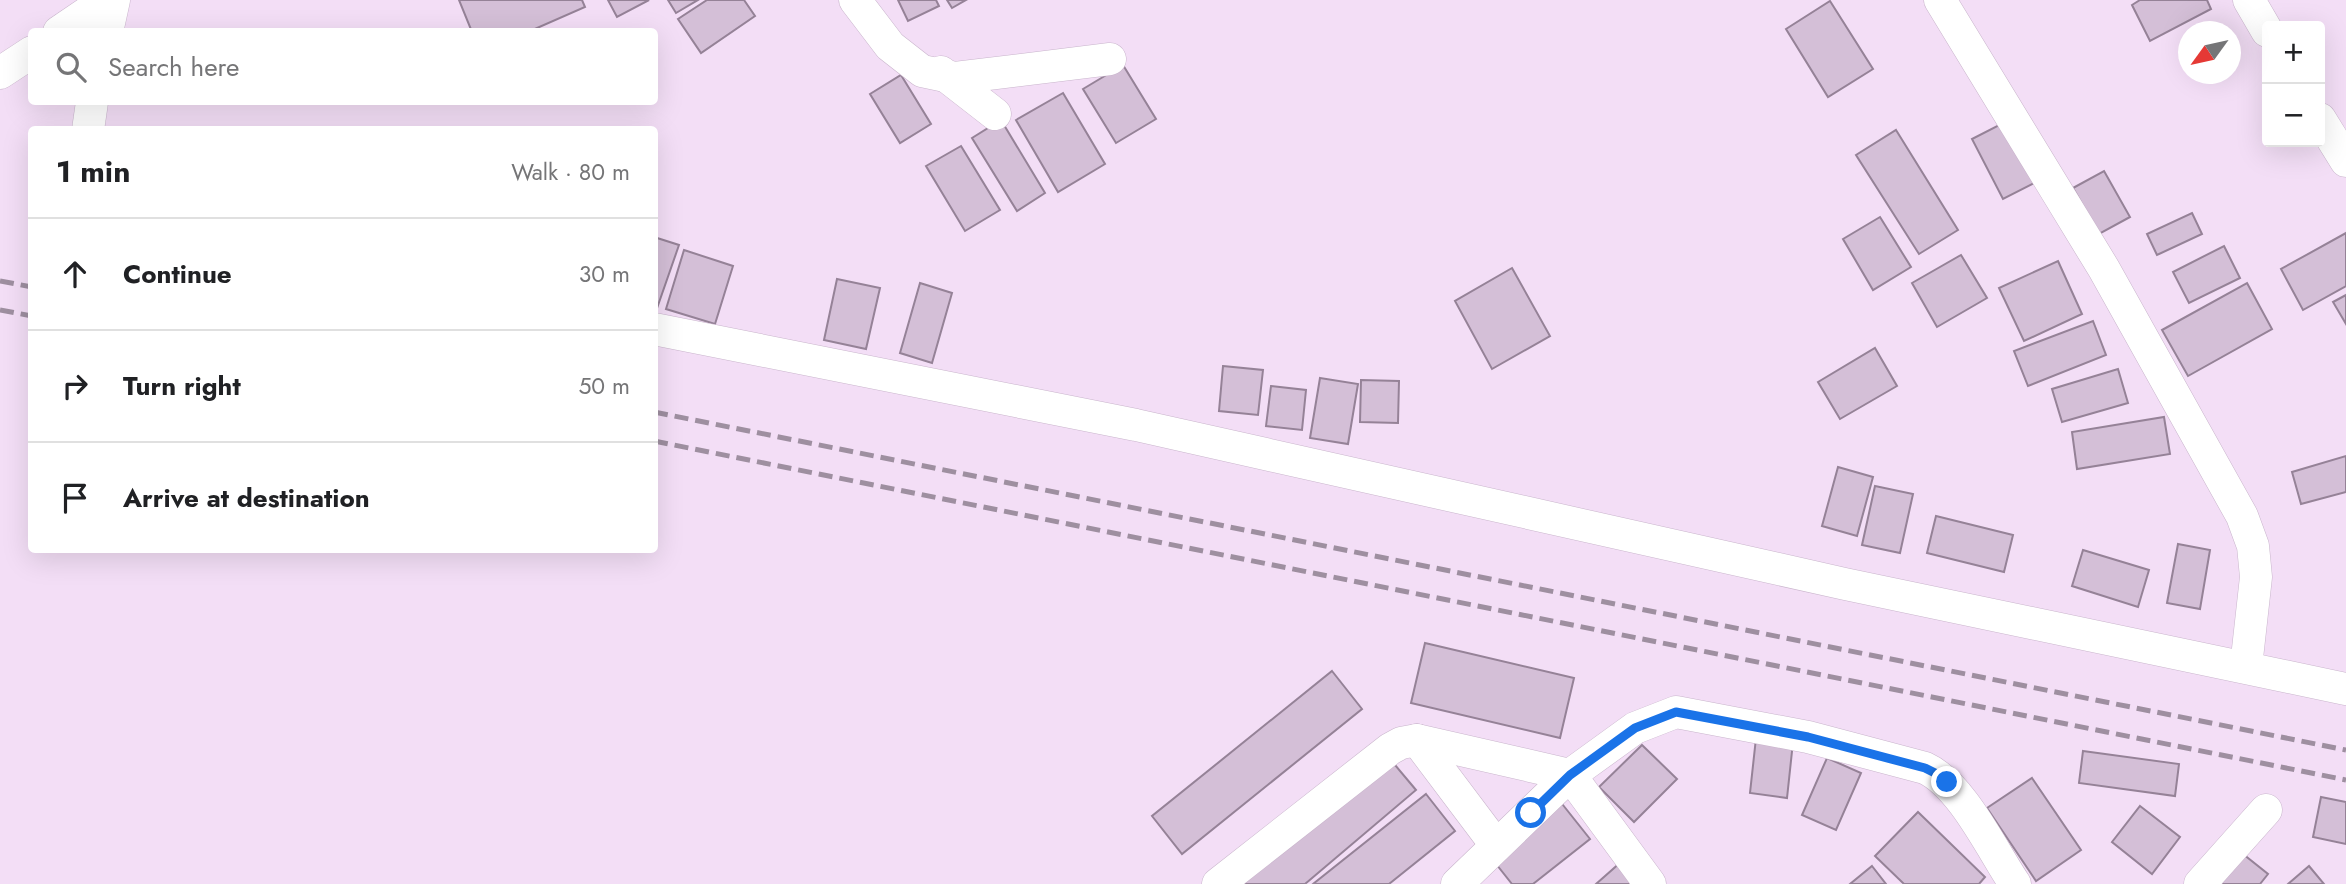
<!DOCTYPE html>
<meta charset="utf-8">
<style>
:root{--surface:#fff;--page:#f6f6f6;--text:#202124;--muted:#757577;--line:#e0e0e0}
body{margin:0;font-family:Jost,sans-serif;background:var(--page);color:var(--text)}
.controls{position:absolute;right:21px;top:21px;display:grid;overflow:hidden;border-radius:7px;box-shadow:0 7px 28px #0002}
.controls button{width:63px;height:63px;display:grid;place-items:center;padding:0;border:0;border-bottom:2px solid var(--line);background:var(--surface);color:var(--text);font:35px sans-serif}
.compass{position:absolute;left:2178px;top:21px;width:63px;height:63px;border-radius:50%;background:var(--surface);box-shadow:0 7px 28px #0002;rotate:237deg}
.stop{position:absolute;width:21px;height:21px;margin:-16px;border:5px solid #1a73e8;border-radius:50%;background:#fff}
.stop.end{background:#1a73e8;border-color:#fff;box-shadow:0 2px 7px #0008}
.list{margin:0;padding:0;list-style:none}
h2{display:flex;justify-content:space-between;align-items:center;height:91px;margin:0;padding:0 28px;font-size:30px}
h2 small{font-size:23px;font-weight:400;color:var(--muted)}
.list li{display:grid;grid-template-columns:46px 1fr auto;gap:21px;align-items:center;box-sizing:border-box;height:112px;padding:0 28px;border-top:2px solid var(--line)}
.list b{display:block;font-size:26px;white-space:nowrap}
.list em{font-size:23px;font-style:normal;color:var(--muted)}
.icon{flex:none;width:38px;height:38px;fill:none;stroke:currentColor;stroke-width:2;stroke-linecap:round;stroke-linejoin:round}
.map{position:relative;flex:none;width:2346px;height:884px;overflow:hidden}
.search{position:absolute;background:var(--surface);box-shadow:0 7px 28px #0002;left:28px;top:28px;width:630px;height:77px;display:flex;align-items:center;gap:18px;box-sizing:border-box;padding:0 24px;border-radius:7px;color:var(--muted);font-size:26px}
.panel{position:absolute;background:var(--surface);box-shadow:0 7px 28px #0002;left:28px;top:126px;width:630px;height:427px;border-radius:7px}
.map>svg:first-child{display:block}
.building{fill:#d4bfd7;stroke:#958297;stroke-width:2}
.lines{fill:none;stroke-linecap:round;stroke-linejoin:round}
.minor-casing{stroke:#c9b5cc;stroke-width:33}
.minor{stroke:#fff;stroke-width:32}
.rail{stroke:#9e8fa0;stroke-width:5;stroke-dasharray:14 7;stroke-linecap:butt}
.route{stroke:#1a73e8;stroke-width:9}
</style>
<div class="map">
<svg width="2346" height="884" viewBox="0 0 2346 884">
<rect width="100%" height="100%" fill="#f3def6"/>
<g class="building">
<path d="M459,0H582L585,7L528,32H472Z"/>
<path d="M608,0H649L617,17Z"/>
<path d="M668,0H698L676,13Z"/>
<path d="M707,0H744L755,16L701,53L678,19Z"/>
<path d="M898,0H936L939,6L908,21Z"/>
<path d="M947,0H966L952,8Z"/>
<path d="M2140,0H2207L2211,9L2150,41L2132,5Z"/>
<path d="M1830,1L1873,69L1828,97L1786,29Z"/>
<path d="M1123,65L1156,119L1116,143L1083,89Z"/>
<path d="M901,75L931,124L900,143L870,94Z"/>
<path d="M1063,93L1105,164L1058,192L1016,120Z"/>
<path d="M1001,120L1045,193L1017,211L972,138Z"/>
<path d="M2007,121L2038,181L2003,199L1972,139Z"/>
<path d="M1896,130L1958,230L1919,254L1856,155Z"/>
<path d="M961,146L1000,210L965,231L926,166Z"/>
<path d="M2104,171L2130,217L2099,234L2073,188Z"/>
<path d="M2192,213L2202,234L2157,255L2147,234Z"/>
<path d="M1880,217L1911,267L1873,290L1843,239Z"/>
<path d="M2346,233V286L2303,310L2281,269Z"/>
<path d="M654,237L679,245L655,314L654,313Z"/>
<path d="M2224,246L2240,278L2189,303L2173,272Z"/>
<path d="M684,250L733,266L715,324L666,309Z"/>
<path d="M1961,255L1987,298L1937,327L1912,283Z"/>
<path d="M2058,261L2082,314L2024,341L1999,288Z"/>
<path d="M1512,268L1550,336L1492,369L1455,301Z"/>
<path d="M837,279L880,288L866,349L824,340Z"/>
<path d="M920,283L952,293L932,363L900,353Z"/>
<path d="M2247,283L2272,329L2188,376L2162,330Z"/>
<path d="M2346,295V324L2333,302Z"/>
<path d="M2093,321L2106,355L2028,386L2014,351Z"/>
<path d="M1875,348L1897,386L1840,419L1818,382Z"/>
<path d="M1223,366L1263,370L1258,415L1219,411Z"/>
<path d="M2118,369L2128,403L2062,422L2052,389Z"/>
<path d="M1320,378L1358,384L1348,444L1310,438Z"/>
<path d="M1361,380L1399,381L1398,423L1360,422Z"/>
<path d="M1271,386L1306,390L1302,430L1266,426Z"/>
<path d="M2164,417L2170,454L2077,469L2072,432Z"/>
<path d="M2346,456V492L2301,504L2292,472Z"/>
<path d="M1838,467L1873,477L1857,536L1822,526Z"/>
<path d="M1875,486L1913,494L1900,553L1862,545Z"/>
<path d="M1936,516L2013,535L2004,572L1927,553Z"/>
<path d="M2178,544L2210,550L2200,609L2167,603Z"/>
<path d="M2083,550L2149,570L2138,607L2072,586Z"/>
<path d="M1425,643L1574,678L1560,738L1411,703Z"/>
<path d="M1332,671L1362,709L1182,854L1152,816Z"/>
<path d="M1756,738L1793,742L1787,798L1750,793Z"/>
<path d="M1642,745L1677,779L1634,822L1599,787Z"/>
<path d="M2083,751L2179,764L2175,796L2079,783Z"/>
<path d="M1827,758L1861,773L1836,830L1802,815Z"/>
<path d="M1390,759L1416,790L1305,884H1241Z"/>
<path d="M2032,778L2081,850L2036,881L1987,808Z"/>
<path d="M1426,794L1455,831L1389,884H1313Z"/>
<path d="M2321,797L2346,802V844L2313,837Z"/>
<path d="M1559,800L1590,839L1533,884H1512L1489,855Z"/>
<path d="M2140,806L2180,837L2152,874L2112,842Z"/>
<path d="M1918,812L1985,877L1979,884H1904L1875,856Z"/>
<path d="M2238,850L2268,874L2260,884H2210Z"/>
<path d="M1621,862L1641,884H1596Z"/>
<path d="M1872,866L1886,884H1850Z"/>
<path d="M2309,866L2324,884H2288Z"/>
</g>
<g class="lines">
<defs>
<g id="minor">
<path d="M855,0L890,46L922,71L955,78L1110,59"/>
<path d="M1940,0L2104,269L2242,516L2253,546L2256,577L2246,667"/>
<path d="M2249,0L2267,31"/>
<path d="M59,32L106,0"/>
<path d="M107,32L114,0"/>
<path d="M941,72L995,114"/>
<path d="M0,73L32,52"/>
<path d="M2320,119L2346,161"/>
<path d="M88,130L92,102"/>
<path d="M654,329L1136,425L1845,584L2346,689"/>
<path d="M1417,740L1496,845"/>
<path d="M1218,884L1390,749L1401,743L1417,740L1570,775L1650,884"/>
<path d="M1457,884L1570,775L1635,728L1676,712L1808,737L1925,768C1962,785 1992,850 2015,884"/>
<path d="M2200,884L2266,810"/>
</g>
</defs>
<use href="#minor" class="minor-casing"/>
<use href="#minor" class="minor"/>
<g class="rail">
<path d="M0,281L32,287"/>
<path d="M0,310L32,316"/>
<path d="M654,412L2346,750"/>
<path d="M654,441L2346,780"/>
</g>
</g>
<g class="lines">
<path class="route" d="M1531,813L1570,775L1635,728L1676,712L1808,737L1925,768L1937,774L1947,782"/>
</g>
</svg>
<div class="controls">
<button>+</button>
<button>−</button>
</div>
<svg class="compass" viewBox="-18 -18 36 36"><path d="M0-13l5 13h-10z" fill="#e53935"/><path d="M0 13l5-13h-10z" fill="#757577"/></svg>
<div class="stop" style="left:1531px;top:813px"></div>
<div class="stop end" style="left:1947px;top:782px"></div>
<div class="search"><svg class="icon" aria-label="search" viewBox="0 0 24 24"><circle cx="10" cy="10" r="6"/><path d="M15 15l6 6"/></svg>Search here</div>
<section class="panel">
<h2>1 min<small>Walk · 80 m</small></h2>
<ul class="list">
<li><svg class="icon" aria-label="ahead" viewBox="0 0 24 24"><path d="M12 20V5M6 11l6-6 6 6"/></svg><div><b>Continue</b></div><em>30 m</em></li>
<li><svg class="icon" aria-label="right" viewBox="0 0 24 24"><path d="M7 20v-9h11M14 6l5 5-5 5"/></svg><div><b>Turn right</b></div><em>50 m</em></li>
<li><svg class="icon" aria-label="arrive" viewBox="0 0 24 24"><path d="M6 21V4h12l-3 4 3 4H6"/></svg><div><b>Arrive at destination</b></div></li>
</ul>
</section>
</div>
